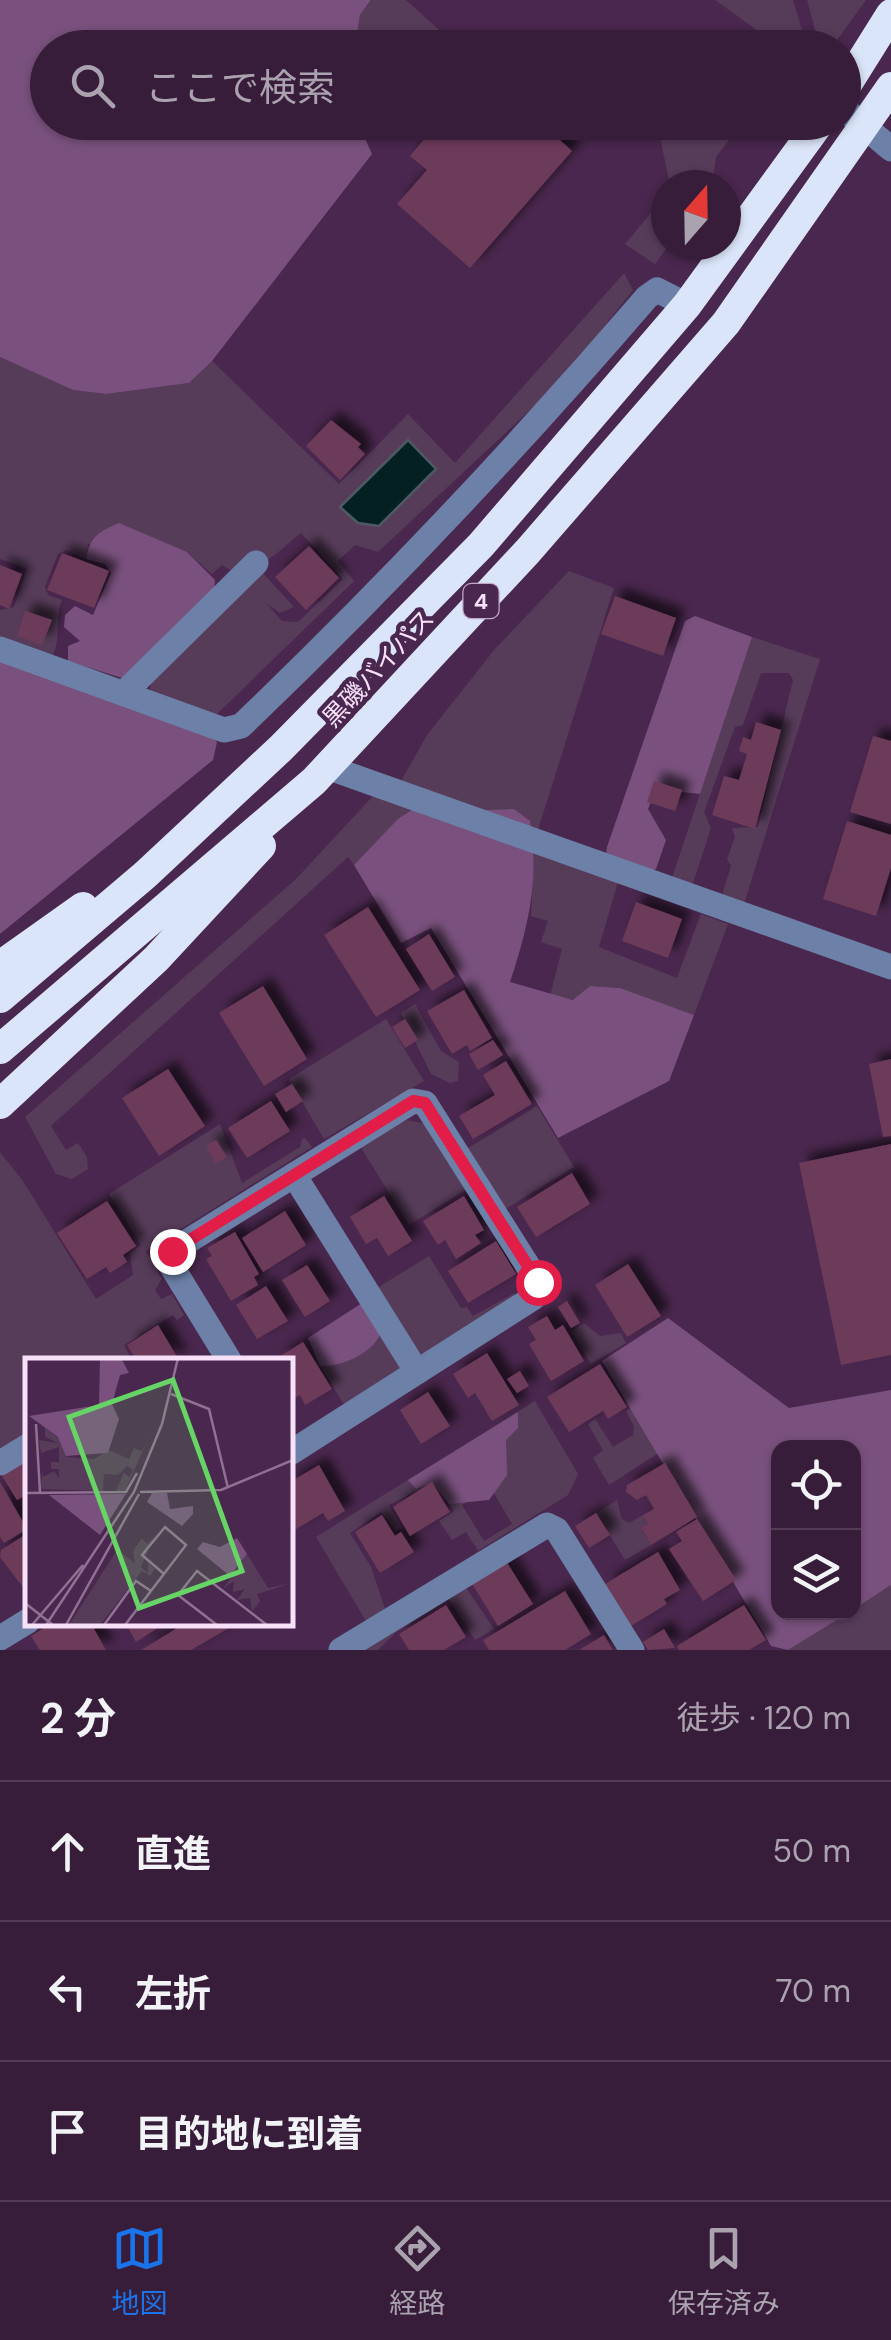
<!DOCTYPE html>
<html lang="ja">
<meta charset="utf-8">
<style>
:root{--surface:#381d3a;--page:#432a45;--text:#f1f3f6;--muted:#aba2af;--line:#523b54;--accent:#1a73e8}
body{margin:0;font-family:"DM Sans","Noto Sans JP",sans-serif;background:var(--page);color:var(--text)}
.controls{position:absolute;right:30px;bottom:30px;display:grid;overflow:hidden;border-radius:20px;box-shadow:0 2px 8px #0004}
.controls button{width:90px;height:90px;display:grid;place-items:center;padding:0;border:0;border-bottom:2px solid var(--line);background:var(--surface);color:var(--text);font:50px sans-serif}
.compass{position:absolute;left:651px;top:170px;width:90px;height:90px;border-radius:50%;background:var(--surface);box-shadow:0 2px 8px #0004;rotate:20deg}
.stop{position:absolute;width:30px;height:30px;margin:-22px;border:8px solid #e11d48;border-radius:50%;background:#fff}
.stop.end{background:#e11d48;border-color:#fff;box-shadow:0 2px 10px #0008}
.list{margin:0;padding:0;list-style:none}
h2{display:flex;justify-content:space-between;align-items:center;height:130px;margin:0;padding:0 40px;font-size:42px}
h2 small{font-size:32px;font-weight:400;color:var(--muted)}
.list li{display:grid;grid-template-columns:65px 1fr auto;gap:30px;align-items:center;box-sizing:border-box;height:140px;padding:0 40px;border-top:2px solid var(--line)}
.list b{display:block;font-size:38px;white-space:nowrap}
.list em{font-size:32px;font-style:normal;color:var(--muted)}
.icon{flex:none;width:55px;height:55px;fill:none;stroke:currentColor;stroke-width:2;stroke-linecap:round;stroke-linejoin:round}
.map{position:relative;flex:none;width:891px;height:1650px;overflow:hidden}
.search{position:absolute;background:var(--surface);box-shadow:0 2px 8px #0004;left:30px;right:30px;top:30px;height:110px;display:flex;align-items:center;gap:25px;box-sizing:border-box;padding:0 35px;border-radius:55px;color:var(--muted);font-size:38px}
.sheet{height:550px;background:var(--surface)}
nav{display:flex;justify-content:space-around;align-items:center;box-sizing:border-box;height:140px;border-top:2px solid var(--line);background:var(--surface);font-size:28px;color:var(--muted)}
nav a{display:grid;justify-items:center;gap:5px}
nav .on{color:var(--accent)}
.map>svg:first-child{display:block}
.green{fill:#573c5a;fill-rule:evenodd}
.forest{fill:#7a517e}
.water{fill:#042023;stroke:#4d5a63;stroke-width:2.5}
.building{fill:#6d3a5a;filter:url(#shadow)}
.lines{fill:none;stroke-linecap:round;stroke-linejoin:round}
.minor{stroke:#6c80a8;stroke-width:25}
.highway{stroke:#dbe5f9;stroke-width:30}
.route{stroke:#e11d48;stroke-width:12}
.labels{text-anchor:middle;stroke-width:9;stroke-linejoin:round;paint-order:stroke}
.shield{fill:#4a274e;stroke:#c3a9c6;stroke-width:2.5}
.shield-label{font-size:22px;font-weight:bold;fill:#f7e1f9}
.street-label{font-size:25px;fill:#f7e1f9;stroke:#4a274e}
.inset-road{fill:none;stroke:#8f7192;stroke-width:2.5}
.view{fill:#67d466;fill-opacity:0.15;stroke:#67d466;stroke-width:5}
.inset-edge{fill:none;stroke:#f7e1f9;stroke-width:5}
</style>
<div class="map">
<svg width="891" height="1650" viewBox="0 0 891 1650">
<defs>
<filter id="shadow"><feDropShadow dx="9" dy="-9" stdDeviation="5" flood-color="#0009"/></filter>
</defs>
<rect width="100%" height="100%" fill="#4a274e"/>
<g class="green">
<path d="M372,0H406L458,47L355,48L360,15Z"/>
<path d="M715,0H793L807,47H781Z"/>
<path d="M807,0H866L832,47L820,48Z"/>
<path d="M657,123V122L742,123L716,157L712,185H670Z"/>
<path d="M666,195L669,245L655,264L625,244Z"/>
<path d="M624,273L633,290L561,381L378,552L355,545L338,561L354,581L215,716L150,692L152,677L261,571L294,607L280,613L266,603L282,621L298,622L343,579L301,533C281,548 249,586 222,565L212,574L187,552L88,544L86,559L66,550L58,554L45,587L48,595L62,600C54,618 62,640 52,656L0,638V610L14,607L27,569L0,559V357L73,390L106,394L189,383L212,361L339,484L408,414L455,463Z"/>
<path d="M569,571L614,588L537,833L399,785L427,735L494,650Z"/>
<path d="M752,637L820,659L744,904L722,895L731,866L727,859L735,837L732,828L758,827L793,680L789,673H761L743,725L735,727L704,812L711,828L692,886L672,878Z"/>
<path d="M373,796L415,808L398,820L354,865L348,857L51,1126L66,1150L78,1143L87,1157L88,1169L72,1179L56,1174L25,1117L296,879Z"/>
<path d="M534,847L618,882L599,947L677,978L701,914L728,924L694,1015L619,988L590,986L574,1000L550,996L562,949L541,942L548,921L531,916Z"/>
<path d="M415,1004L441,1051L459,1062L458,1081L450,1083L431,1074L401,1013Z"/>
<path d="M386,1019L424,1081L324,1139L289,1079Z"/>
<path d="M537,1106L574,1167L505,1209L468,1148Z"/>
<path d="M407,1120L426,1124L467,1189L409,1225L360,1146Z"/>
<path d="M220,1124L242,1183L300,1147L302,1139L305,1138L312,1147L146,1251L162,1279L155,1290L161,1299L172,1294L184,1315L177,1320L173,1315L124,1345L132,1360H28L27,1434L0,1452V1152L23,1181L96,1299L133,1275L130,1253L141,1245L109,1194Z"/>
<path d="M429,1256L461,1308L467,1307L473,1316L515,1293L513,1299L425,1355L411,1350L377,1288Z"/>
<path d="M584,1323L600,1336L621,1333L626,1343L591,1364L571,1331Z"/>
<path d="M380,1335L402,1360L398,1373L345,1406L320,1366L345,1360Z"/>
<path d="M535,1401L578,1474L568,1495L478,1551L466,1532L452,1540L439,1521L454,1511L432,1483L389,1505L402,1528L396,1531L381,1512L350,1533L371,1567L385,1609L366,1621L316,1537ZM491,1488L512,1524L484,1541L462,1505Z"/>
<path d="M632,1407L660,1452L609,1485L593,1458L603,1450L588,1424L595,1419L613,1447L633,1435L634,1426L626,1411Z"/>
<path d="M617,1500L622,1519L629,1523L643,1515L648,1524L641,1529L651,1545L625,1560L596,1513Z"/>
<path d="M891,1585V1650H788Z"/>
<path d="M465,1586L494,1629L475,1640L449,1599L395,1633L378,1650H356Z"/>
</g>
<g class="forest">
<path d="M0,0H371L360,15L355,47L48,48V122L358,123L372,154L212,361L189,383L106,394L73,390L0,357Z"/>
<path d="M119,523L187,552L215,580L214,590L122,678L68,661V646L80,641L64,627L65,615L75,606L93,615L111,573L105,564L86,559C89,537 100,531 119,523Z"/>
<path d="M695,616L752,637L700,794L656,789L648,809L666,840L656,869L649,872L606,856L607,847L685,621Z"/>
<path d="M0,657L209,732L217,742L213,760L0,934Z"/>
<path d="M415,808L458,821L487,810L514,809L530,821C540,879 528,928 510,982L573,1000L590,986L620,988L694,1015L669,1081L558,1138L431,928L401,943L354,865L398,819Z"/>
<path d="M362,1303L380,1335C371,1354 341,1367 320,1366L308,1338Z"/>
<path d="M668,1318L789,1408L891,1390V1585L854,1609V1448H778V1612L848,1613L788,1650L771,1646L602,1361Z"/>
<path d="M518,1412V1428L506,1440L507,1475L489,1500L449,1504L432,1483L416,1489L408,1480Z"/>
</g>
<path class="water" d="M408,440L436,469L379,526L358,523L340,507Z"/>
<g class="building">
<path d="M439,122H540L572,151L470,268L397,204L427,170L410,156Z"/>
<path d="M331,420L361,444L358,447L365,454L340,480L306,446Z"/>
<path d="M309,546L339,578L306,610L275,577Z"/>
<path d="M62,553L109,571L94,608L47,590Z"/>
<path d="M0,565L22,574L9,609L0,605Z"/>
<path d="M615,596L676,618L663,656L601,634Z"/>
<path d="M25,611L52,620L42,645L17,636Z"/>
<path d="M756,722L781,730L755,829L712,815L724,776L739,780L747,754L739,751L743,737L751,740Z"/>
<path d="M873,736L891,741V824L850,812Z"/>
<path d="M654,781L682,790L675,811L647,802Z"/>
<path d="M847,821L891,835V868L876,916L823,899Z"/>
<path d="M636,902L682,919L668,958L622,941Z"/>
<path d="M368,907L420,990L376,1017L324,935Z"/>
<path d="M429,934L455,977L432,991L406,949Z"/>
<path d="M263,986L307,1059L264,1086L219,1013Z"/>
<path d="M464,990L492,1038L470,1051L467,1045L452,1054L427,1011Z"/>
<path d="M405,1019L418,1040L405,1048L392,1027Z"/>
<path d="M493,1040L503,1055L478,1070L469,1054Z"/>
<path d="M891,1059V1136L883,1137L869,1064Z"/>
<path d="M506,1061L532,1104L473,1139L459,1116L495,1095L483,1075Z"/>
<path d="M168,1069L205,1126L159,1156L122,1098Z"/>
<path d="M292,1084L303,1101L286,1112L275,1094Z"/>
<path d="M271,1101L290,1131L247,1158L228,1128Z"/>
<path d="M216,1140L227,1157L216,1164L206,1146Z"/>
<path d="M891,1144V1355L841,1365L799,1163Z"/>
<path d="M572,1173L590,1204L536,1237L517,1207Z"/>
<path d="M384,1196L412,1241L388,1256L377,1238L366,1244L350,1217Z"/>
<path d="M464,1196L484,1230L475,1235L481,1243L456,1259L445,1240L438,1245L423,1221Z"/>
<path d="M107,1201L136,1246L123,1255L127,1262L110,1273L106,1267L87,1279L57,1233Z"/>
<path d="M285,1211L306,1245L263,1272L242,1238Z"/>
<path d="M235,1232L259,1274L254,1277L258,1285L231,1301L206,1259L212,1256L207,1248Z"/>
<path d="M496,1241L516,1274L468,1303L448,1271Z"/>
<path d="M628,1264L661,1316L627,1337L595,1285Z"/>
<path d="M307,1265L330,1301L305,1317L282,1280Z"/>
<path d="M266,1286L288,1321L257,1339L236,1305Z"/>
<path d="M567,1301L580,1323L571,1328L558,1307Z"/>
<path d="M547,1316L555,1330L563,1325L584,1361L551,1381L529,1344L536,1340L528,1327Z"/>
<path d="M158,1325L179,1360H136L127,1345Z"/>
<path d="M303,1342L332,1389L305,1405L300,1395L290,1401V1360H274Z"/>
<path d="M487,1353L519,1405L492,1421L475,1393L468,1398L453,1374Z"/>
<path d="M600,1364L627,1407L608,1419L603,1411L569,1432L547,1397Z"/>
<path d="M520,1371L529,1386L517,1393L507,1379Z"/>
<path d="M428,1392L450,1426L421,1444L400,1410Z"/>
<path d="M28,1460V1494L17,1500L2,1476Z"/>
<path d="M665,1463L697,1517L651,1545L641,1528L648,1524L643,1515L654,1509L646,1495L637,1500L626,1492L627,1485Z"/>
<path d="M319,1465L345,1511L328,1521L323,1513L293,1531L290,1482Z"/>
<path d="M0,1482L27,1529L4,1543L0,1537Z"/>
<path d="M432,1482L450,1512L410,1536L393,1507Z"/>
<path d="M596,1513L610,1535L589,1548L575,1526Z"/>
<path d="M382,1515L395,1536L401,1532L414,1552L380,1573L355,1532Z"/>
<path d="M697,1519L736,1580L703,1601L669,1549L682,1541L676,1532Z"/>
<path d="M28,1533V1594L0,1557L1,1550Z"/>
<path d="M658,1552L680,1590L664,1599L667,1604L631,1626L605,1584Z"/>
<path d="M506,1561L533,1604L498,1626L471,1582Z"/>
<path d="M565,1591L591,1634L565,1650H489L483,1640Z"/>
<path d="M446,1605L466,1637L444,1650H409L399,1634Z"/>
<path d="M744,1605L766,1640L749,1650H679L677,1646Z"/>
<path d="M54,1622H90L106,1650H40L31,1636Z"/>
<path d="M125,1622H167L136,1642Z"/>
<path d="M187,1622H226L229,1628L191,1650H141Z"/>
<path d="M664,1629L675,1648L648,1650L643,1642Z"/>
<path d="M604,1635L613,1650H579Z"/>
</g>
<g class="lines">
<g class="minor">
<path d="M844,109L891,149"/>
<path d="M0,649L224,730L241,726C384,589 518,447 647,297L657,290L687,305"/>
<path d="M124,693L256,563"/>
<path d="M327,767L891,967"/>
<path d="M294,1175L417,1372"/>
<path d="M229,1360L169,1262L172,1251L413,1101L425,1103L538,1282L533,1298L290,1453"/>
<path d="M0,1463L28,1446"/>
<path d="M0,1638L28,1621"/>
<path d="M341,1650L547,1525L557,1530L632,1650"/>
</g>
<g class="highway">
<path d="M844,89L891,14"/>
<path d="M0,966L83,907"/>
<path d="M0,998L145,875L281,748L481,545L687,305L820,122"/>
<path d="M0,1049L314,781L528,551L726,323L891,87"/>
<path d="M0,1104L156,959L261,846"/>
</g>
</g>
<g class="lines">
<path class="route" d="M172,1251L413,1101L425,1103L538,1282"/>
</g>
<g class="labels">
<rect class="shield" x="463.5" y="584" width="35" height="34" rx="8"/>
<g class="shield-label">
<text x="481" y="609">4</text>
</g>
<g class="street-label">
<text transform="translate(378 668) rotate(-47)" y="9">黒磯バイパス</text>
</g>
</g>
<g transform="translate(25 1358)">
<rect width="268" height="268" fill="#4a274e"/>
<path d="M130,66L100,133H91L99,114L104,119L108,112L102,108L93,117L79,116L78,133L16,131L17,113L18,119L29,113L34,120V111H26V104H34V89L16,95L14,82L33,85L20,79V70L34,80L42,99L69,101L84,92L104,101L109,90L117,93ZM129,179L116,209L123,215V205L130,211L125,218L117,213L75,267H44L92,192L110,205L108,193L117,180L122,186ZM222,196L243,230L267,225L232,236L235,243L227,253L225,240L212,242L220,231L208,234L209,223L198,231Z" fill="#573c5a"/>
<path d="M75,0H96L104,15L95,17L87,46L94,61L83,95L41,98L33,79L4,58L74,47ZM127,135H142L145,151L168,148V156L157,168L122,144ZM101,136L75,177L24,137ZM212,180L222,196L205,218L172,191L178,184L195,189Z" fill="#7a517e"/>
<path class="inset-road" d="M146,36L184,51L203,130M11,66L15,134M115,134L196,132L268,102M0,135L101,134L112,115M0,245L28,267M7,267L58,207M21,267L109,134L137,66L153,0M41,267L114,136M79,267L111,223L126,233M100,267L161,187L140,169L117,197L139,216M192,267L153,237L172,213L242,267"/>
<path class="view" d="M148,22L217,213L114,250L44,59Z"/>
<rect width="268" height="268" class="inset-edge"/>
</g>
</svg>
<div class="controls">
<button><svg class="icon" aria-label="locate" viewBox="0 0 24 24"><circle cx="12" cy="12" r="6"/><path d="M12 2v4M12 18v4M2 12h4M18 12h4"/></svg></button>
<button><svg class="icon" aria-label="layers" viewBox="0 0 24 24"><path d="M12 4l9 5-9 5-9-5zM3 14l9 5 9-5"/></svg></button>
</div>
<svg class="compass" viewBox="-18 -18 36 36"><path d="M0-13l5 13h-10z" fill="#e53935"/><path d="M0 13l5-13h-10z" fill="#aba2af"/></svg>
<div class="stop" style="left:538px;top:1282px"></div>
<div class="stop end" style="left:172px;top:1251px"></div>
<div class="search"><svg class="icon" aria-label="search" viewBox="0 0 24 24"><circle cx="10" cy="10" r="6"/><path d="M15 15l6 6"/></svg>ここで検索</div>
</div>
<section class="sheet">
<h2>2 分<small>徒歩 · 120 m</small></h2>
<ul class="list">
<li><svg class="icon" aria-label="ahead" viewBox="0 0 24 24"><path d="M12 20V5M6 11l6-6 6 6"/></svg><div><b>直進</b></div><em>50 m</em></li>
<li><svg class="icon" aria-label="left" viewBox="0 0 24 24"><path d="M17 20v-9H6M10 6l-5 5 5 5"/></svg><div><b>左折</b></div><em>70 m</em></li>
<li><svg class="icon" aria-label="arrive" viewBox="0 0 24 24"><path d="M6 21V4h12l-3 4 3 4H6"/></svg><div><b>目的地に到着</b></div></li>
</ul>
</section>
<nav>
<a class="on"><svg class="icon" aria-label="map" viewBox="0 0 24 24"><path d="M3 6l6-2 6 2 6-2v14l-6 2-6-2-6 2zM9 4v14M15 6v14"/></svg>地図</a>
<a><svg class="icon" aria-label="directions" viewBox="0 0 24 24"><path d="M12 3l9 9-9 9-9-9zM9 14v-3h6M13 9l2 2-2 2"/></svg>経路</a>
<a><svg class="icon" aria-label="saved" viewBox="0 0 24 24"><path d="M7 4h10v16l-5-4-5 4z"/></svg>保存済み</a>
</nav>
